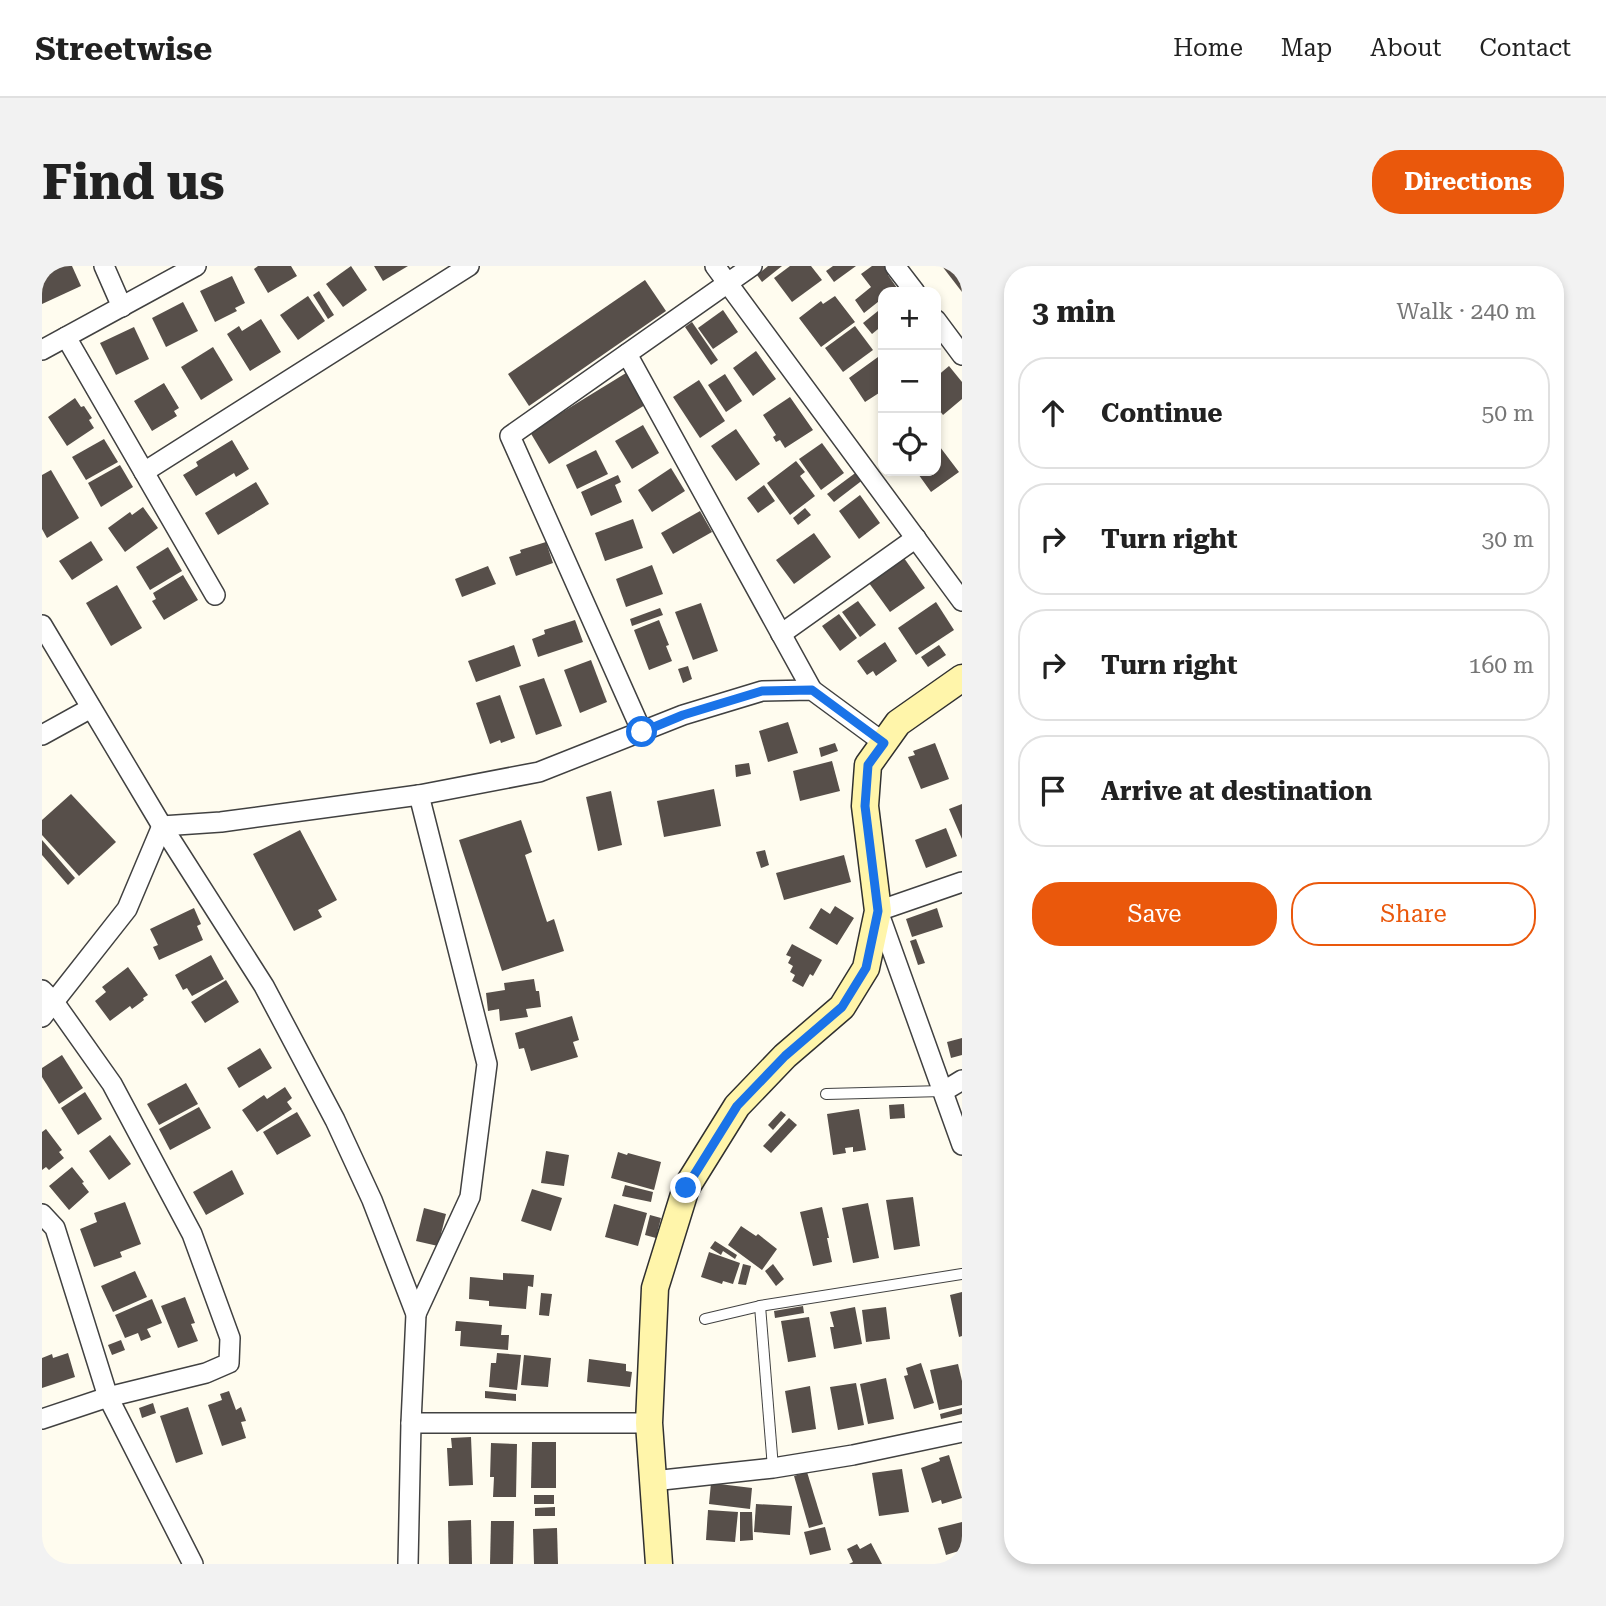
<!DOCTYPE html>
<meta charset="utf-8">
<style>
:root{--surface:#fff;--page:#f2f2f2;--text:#222;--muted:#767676;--line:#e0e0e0;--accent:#ea580c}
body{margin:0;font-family:"Roboto Serif",serif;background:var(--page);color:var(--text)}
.controls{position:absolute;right:21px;top:21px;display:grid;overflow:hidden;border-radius:14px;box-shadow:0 4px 10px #0003}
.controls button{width:63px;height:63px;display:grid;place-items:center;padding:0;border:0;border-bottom:2px solid var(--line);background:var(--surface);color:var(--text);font:35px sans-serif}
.stop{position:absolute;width:21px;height:21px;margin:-16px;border:5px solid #1a73e8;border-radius:50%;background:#fff}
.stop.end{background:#1a73e8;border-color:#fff;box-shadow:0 2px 7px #0008}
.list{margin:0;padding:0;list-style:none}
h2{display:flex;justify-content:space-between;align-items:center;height:91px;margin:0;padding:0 28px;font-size:30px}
h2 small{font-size:23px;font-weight:400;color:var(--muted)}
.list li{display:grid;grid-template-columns:46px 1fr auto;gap:21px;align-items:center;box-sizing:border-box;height:112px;margin:0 14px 14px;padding:0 14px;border:2px solid var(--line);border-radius:28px}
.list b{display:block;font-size:26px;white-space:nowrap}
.list em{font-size:23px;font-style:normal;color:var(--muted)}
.actions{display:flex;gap:14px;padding:21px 28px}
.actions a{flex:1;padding:16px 0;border:2px solid var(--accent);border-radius:28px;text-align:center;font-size:24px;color:var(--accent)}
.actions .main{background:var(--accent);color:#fff}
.icon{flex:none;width:38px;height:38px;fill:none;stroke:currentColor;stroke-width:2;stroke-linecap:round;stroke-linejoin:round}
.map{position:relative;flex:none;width:920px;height:1298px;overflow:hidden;border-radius:28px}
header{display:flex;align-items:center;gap:42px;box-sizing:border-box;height:98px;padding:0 35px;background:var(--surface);border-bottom:2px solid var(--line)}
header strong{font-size:33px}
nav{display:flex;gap:38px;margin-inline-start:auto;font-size:24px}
.intro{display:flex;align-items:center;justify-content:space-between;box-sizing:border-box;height:168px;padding:0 42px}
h1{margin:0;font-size:49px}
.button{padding:18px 32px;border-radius:28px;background:var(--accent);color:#fff;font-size:24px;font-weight:700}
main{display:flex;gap:42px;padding:0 42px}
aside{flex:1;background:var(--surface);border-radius:28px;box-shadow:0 4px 10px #0003}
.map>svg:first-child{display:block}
.building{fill:#574f4a}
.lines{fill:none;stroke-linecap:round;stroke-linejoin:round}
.lane-casing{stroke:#414141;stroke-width:12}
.street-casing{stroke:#414141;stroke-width:22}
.secondary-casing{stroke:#303030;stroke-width:29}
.lane{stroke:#fff;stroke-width:10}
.street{stroke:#fff;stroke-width:19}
.secondary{stroke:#fff5aa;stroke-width:26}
.route{stroke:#1a73e8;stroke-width:9}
</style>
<header>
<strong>Streetwise</strong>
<nav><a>Home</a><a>Map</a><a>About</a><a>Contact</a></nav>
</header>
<div class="intro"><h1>Find us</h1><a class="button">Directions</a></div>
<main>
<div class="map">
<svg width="920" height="1298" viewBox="0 0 920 1298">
<rect width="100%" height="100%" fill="#fffcef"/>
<g class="building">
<path d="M11,0H30L39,20L0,38V5Z"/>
<path d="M216,0H249L255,10L226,27L212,3Z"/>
<path d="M309,0L325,24L301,41L284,18Z"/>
<path d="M332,0H366L341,15Z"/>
<path d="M726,0H740L720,16L715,9Z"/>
<path d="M748,0H769L780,14L750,36L732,12Z"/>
<path d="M791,0H814L792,16L784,5Z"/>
<path d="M830,0H850L853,4L846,9L855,22L850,26H841V32L822,47L813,34L829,21L819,8Z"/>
<path d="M900,0H920V26Z"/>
<path d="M190,10L203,37L193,42L195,45L173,56L158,25Z"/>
<path d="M603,14L624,45L487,140L466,108Z"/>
<path d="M277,25L292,49L286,53L271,29Z"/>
<path d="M266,30L283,55L256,74L238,49Z"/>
<path d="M793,30L813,56L779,81L757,52L779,35L781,38Z"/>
<path d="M141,36L156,65L124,81L110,52Z"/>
<path d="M841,41V59L830,68L821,57Z"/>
<path d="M681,44L696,66L671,83L656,62Z"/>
<path d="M219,53L239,86L208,105L185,68L197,60L200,65Z"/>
<path d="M650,56L676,94L669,99L643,61Z"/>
<path d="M813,60L831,84L801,106L783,82Z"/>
<path d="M92,61L107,93L74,109L58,77Z"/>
<path d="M171,81L191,114L159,134L139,101Z"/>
<path d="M714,85L734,113L711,130L691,102Z"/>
<path d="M836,91L841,98V129L840,130L837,127L823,136L807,112Z"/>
<path d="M907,100L920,116V133L901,149L894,140V111Z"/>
<path d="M584,107L603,139L507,198L488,166Z"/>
<path d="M683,108L700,135L684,146L666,119Z"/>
<path d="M657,114L683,155L658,172L631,131Z"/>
<path d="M122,117L137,142L132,145L135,150L110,165L92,135Z"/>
<path d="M748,131L771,164L743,182L738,174L734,176L731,171L734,169L721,149Z"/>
<path d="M33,132L39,141L42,140L50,152L47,154L52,162L25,180L6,151Z"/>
<path d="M601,159L617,187L590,203L573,175Z"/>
<path d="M694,163L718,198L694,215L669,180Z"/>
<path d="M62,173L76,196L44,214L30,191Z"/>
<path d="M190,174L207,203L194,211L192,207L154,230L141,209L156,200L154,196Z"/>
<path d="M780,177L802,207L779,224L757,193Z"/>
<path d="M895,177L917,206L889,226L874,205H894V179Z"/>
<path d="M554,184L566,208L535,223L524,199Z"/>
<path d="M754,195L763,206L758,210L773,230L748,249L725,217Z"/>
<path d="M78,199L91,221L59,241L46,217Z"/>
<path d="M629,202L643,225L610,246L596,224Z"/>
<path d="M9,204L37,252L5,272L0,263V209Z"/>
<path d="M816,205L822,213L792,236L785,228Z"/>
<path d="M576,209L579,216L573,219L580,236L549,250L539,226Z"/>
<path d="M214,216L227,238L176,269L163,247Z"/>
<path d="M722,219L733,235L716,247L705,232Z"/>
<path d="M818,229L838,257L817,273L797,245Z"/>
<path d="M101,241L116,262L83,286L66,262L88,246L90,249Z"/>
<path d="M763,242L769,249L756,259L751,252Z"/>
<path d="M658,245L670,266L631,288L619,267Z"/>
<path d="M591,253L601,282L563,295L553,267Z"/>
<path d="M772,267L789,291L752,318L734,294Z"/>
<path d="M49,275L61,294L30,314L17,295Z"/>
<path d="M504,276L511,297L474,310L467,291L479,287L478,284Z"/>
<path d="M126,281L140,305L108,324L94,301Z"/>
<path d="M862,292L883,322L848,346L827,317Z"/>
<path d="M610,299L621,328L584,341L574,313Z"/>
<path d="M446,300L454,318L420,331L413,313Z"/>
<path d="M141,309L156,334L122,354L110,335L114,333L111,327Z"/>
<path d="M75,319L100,362L69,380L44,337Z"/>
<path d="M816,335L834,359L818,371L800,346Z"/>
<path d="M894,336L912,364L874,389L856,362Z"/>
<path d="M659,337L676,385L651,394L633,346Z"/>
<path d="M618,342L621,349L590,360L588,353Z"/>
<path d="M797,348L815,372L798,385L780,360Z"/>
<path d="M533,354L541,376L496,391L490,373L503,368L502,364Z"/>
<path d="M617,354L627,379L624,380L630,395L607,404L592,364Z"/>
<path d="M843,376L855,395L834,410L831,405L825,409L815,395Z"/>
<path d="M472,379L479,400L434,416L426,395Z"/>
<path d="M897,379L904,389L886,401L879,391Z"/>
<path d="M549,394L565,436L538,447L522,404Z"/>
<path d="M646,400L650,413L641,417L636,403Z"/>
<path d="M502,412L520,460L494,469L477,420Z"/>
<path d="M458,429L473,472L459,477L458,474L448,478L434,437Z"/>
<path d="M746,456L756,487L726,496L717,465Z"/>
<path d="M793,477L796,485L779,491L777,482Z"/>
<path d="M893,477L907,513L879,523L866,491L873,489L871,485Z"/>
<path d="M790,495L798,525L758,535L751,505Z"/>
<path d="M707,497L709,508L694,511L693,499Z"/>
<path d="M672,523L679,560L622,571L615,535Z"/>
<path d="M569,525L580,579L556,585L544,531Z"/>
<path d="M29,528L74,576L37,610L0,569V554Z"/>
<path d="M920,538V573L907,543Z"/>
<path d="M479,554L490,586L483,589L505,656L512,653L522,685L460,705L417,574Z"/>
<path d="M904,562L915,590L884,602L873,574Z"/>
<path d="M258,564L295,634L276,644L280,651L252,665L211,588Z"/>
<path d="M0,574L33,612L26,619L0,589Z"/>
<path d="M723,584L727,599L719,602L714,586Z"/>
<path d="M802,589L809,616L742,634L734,607Z"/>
<path d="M793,640L812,652L795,679L767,662L779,642L788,648Z"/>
<path d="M152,642L159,658L155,660L161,674L117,694L111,681L116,679L108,663Z"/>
<path d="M895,642L901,661L870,671L864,653Z"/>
<path d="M874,673L883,697L876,699L868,675Z"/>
<path d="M750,678L780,694L771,710L768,708L761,721L750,715L753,709L748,706L751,700L746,697L749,691L744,689Z"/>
<path d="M169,689L182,713L150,730L145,722L141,724L133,709Z"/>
<path d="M86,701L106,729L101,732L102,734L90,743L88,740L68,755L53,735L64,726L60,721Z"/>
<path d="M492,713L494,725H497L499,741L484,743L486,751L458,755L457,743L446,745L444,727L463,724L462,717Z"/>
<path d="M184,714L197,736L163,757L149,736Z"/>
<path d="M530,750L537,774L531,776L536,791L489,805L482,782L477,783L473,767Z"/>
<path d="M920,772V789L909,792L905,776Z"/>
<path d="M218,782L230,802L197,822L185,802Z"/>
<path d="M20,789L41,822L17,838L0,811V802Z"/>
<path d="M144,817L156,838L117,859L105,838Z"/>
<path d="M243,821L250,832L245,836L250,843L215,866L200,844L222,829L225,833Z"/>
<path d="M43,826L60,853L36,869L19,842Z"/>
<path d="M862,838L863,852L848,853L847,839Z"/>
<path d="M157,841L169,862L128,884L117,863Z"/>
<path d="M817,843L824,884L811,886V881L803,882L804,887L791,889L785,848Z"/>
<path d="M739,845L744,849L731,864L726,859Z"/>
<path d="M255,846L269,870L235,889L221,866Z"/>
<path d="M747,852L755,859L729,887L721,880Z"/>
<path d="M4,863L20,884L17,886L22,892L7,904L4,901L0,904V866Z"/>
<path d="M68,869L89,898L67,914L47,885Z"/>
<path d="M504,885L527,889L522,920L499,917Z"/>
<path d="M576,886L585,889L586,887L619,896L612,924L569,912Z"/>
<path d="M30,901L42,916L40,917L47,926L27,944L7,920Z"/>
<path d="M190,904L202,928L164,949L151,926Z"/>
<path d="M583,919L611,926L609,936L580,930Z"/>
<path d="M490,923L520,932L509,965L479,955Z"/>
<path d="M871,931L878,980L852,984L844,934Z"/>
<path d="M83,936L99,978L78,986L80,991L52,1001L38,963L55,956L52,947Z"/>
<path d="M826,937L837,992L811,997L800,942Z"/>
<path d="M572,938L605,947L596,980L563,971Z"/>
<path d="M780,941L787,972H785L790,996L771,1000L758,946Z"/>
<path d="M382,942L404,948L396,980L374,975Z"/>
<path d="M608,949L619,952L614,972L603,969Z"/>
<path d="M699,960L714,970L716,968L735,983L720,1004L686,979Z"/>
<path d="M673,975L695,989L693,993L681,985L679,989L668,982Z"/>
<path d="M667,986L698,997L691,1018L681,1015L680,1018L659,1011Z"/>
<path d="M701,998L709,1000L704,1019L696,1018Z"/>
<path d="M731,998L742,1013L734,1020L723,1005Z"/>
<path d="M93,1005L105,1031L71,1046L59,1020Z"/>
<path d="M461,1007L492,1009L491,1021L486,1020L484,1043L447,1040V1035L427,1033L428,1011L461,1014Z"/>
<path d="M920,1026V1070L917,1071L908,1029Z"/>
<path d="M499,1027L510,1028L507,1050L497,1049Z"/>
<path d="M143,1031L153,1057L149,1058L156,1075L136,1082L119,1040Z"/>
<path d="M110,1033L120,1057L105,1063L109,1071L99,1075L96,1067L83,1072L73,1049Z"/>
<path d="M761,1040L762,1047L733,1052L732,1045Z"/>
<path d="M813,1041L820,1078L792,1083L788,1061H792L788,1046Z"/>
<path d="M844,1041L848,1073L824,1076L820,1044Z"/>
<path d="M767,1051L774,1091L746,1096L739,1055Z"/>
<path d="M414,1055L460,1059L459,1069H467L466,1084L418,1080L419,1065H413Z"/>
<path d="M79,1074L83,1084L70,1089L66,1079Z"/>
<path d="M26,1087L33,1111L0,1122V1092L10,1088L11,1092Z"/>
<path d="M455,1087L479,1089L475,1124L447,1121L449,1097H454Z"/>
<path d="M482,1089L509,1092L506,1121L479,1119Z"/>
<path d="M547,1093L584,1098V1105L590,1106L588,1121L545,1116Z"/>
<path d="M879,1097L892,1137L872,1143L862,1110L866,1109L864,1102Z"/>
<path d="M916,1098L920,1115V1139L897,1144L888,1104Z"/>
<path d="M844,1112L852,1153L826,1158L818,1118Z"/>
<path d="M814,1117L822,1159L796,1164L788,1121Z"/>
<path d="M768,1120L774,1163L750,1167L743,1125Z"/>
<path d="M187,1125L194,1144L199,1141L204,1155L199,1156L204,1172L180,1180L166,1139L180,1134L178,1128Z"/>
<path d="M443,1125L474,1128V1135L443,1132Z"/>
<path d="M111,1137L114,1147L100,1152L97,1142Z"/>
<path d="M146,1141L161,1188L134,1197L118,1150Z"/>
<path d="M920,1142V1148L899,1153L898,1148Z"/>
<path d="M429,1171L431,1219L407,1220L405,1182H410L409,1172Z"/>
<path d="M490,1176H514V1222H489Z"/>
<path d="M449,1177L475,1178L474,1231H451L452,1211H448Z"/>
<path d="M907,1189L920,1232L900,1238L899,1234L890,1237L879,1202L898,1195L897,1192Z"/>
<path d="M860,1203L867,1246L837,1250L830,1207Z"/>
<path d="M765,1206L781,1258L767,1262L752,1210Z"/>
<path d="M669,1217L710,1222L708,1243L667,1238Z"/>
<rect x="492" y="1229" width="20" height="9"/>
<path d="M714,1238L750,1240L748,1269L712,1266Z"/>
<path d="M513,1241V1250H493V1242Z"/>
<path d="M666,1244L696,1246L693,1276L664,1274Z"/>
<path d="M698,1246H710L711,1274L698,1275Z"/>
<path d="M429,1254L430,1298H407L406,1255Z"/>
<path d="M449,1255H472L471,1298H448Z"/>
<path d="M920,1256V1284L904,1289L896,1262Z"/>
<path d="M783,1261L789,1284L768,1289L762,1266Z"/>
<path d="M515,1262L516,1298H492L491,1263Z"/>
<path d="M829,1277L840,1298H807L811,1296L805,1283L815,1278L818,1283Z"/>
</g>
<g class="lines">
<defs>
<g id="lane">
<path d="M784,828L901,825"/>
<path d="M718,1040L731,1202"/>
<path d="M663,1053L718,1040L920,1008"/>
</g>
<g id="street">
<path d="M62,0L80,41"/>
<path d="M673,0L920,335"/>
<path d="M853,0L873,26"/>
<path d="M894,54L920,89"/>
<path d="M24,71L173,329"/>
<path d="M0,84L154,0"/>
<path d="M585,88L770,424"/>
<path d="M102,206L427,0"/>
<path d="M0,359L120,560L222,720L293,854L330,934L374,1048L369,1157L366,1298"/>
<path d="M739,368L874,272"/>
<path d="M600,466L468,170L710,0"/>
<path d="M0,469L49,442"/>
<path d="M920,616L836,645L920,879"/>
<path d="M0,724L12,736L70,818L150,968L188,1072L187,1097L164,1107L66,1131L0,1153"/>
<path d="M0,751L85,643L120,560L179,556L377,529L497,506L641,449L720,425L770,424L842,477"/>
<path d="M902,825L920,814"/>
<path d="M0,948L13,962L66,1131L151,1298"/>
<path d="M374,1048L428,931L445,798L377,529"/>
<path d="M369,1157H607"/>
<path d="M611,1215L731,1202L811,1189L920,1166"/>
</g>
<path id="secondary" d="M617,1298L607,1157L613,1022L644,922L695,840L743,790L800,741L824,702L836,645L823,540L826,499L856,457L920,412"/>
</defs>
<use href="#lane" class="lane-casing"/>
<use href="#street" class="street-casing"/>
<use href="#secondary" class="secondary-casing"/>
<use href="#lane" class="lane"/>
<use href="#street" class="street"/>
<use href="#secondary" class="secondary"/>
</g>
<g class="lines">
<path class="route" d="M600,466L641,449L720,425L770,424L842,477L826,499L823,540L836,645L824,702L800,741L743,790L695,840L644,922"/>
</g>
</svg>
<div class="controls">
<button>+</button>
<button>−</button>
<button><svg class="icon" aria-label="locate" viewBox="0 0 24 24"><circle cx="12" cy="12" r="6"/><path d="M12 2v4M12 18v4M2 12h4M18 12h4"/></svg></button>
</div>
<div class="stop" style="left:600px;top:466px"></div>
<div class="stop end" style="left:644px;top:922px"></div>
</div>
<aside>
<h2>3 min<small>Walk · 240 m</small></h2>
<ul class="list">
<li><svg class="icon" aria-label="ahead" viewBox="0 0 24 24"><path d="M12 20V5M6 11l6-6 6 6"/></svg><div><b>Continue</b></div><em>50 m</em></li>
<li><svg class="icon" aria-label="right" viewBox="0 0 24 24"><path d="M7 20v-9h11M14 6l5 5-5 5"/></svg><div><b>Turn right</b></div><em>30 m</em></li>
<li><svg class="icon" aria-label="right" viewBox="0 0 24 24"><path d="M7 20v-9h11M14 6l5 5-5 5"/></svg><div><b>Turn right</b></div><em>160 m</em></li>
<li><svg class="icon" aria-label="arrive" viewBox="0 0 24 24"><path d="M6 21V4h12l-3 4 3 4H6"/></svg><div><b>Arrive at destination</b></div></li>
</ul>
<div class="actions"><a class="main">Save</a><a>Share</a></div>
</aside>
</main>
